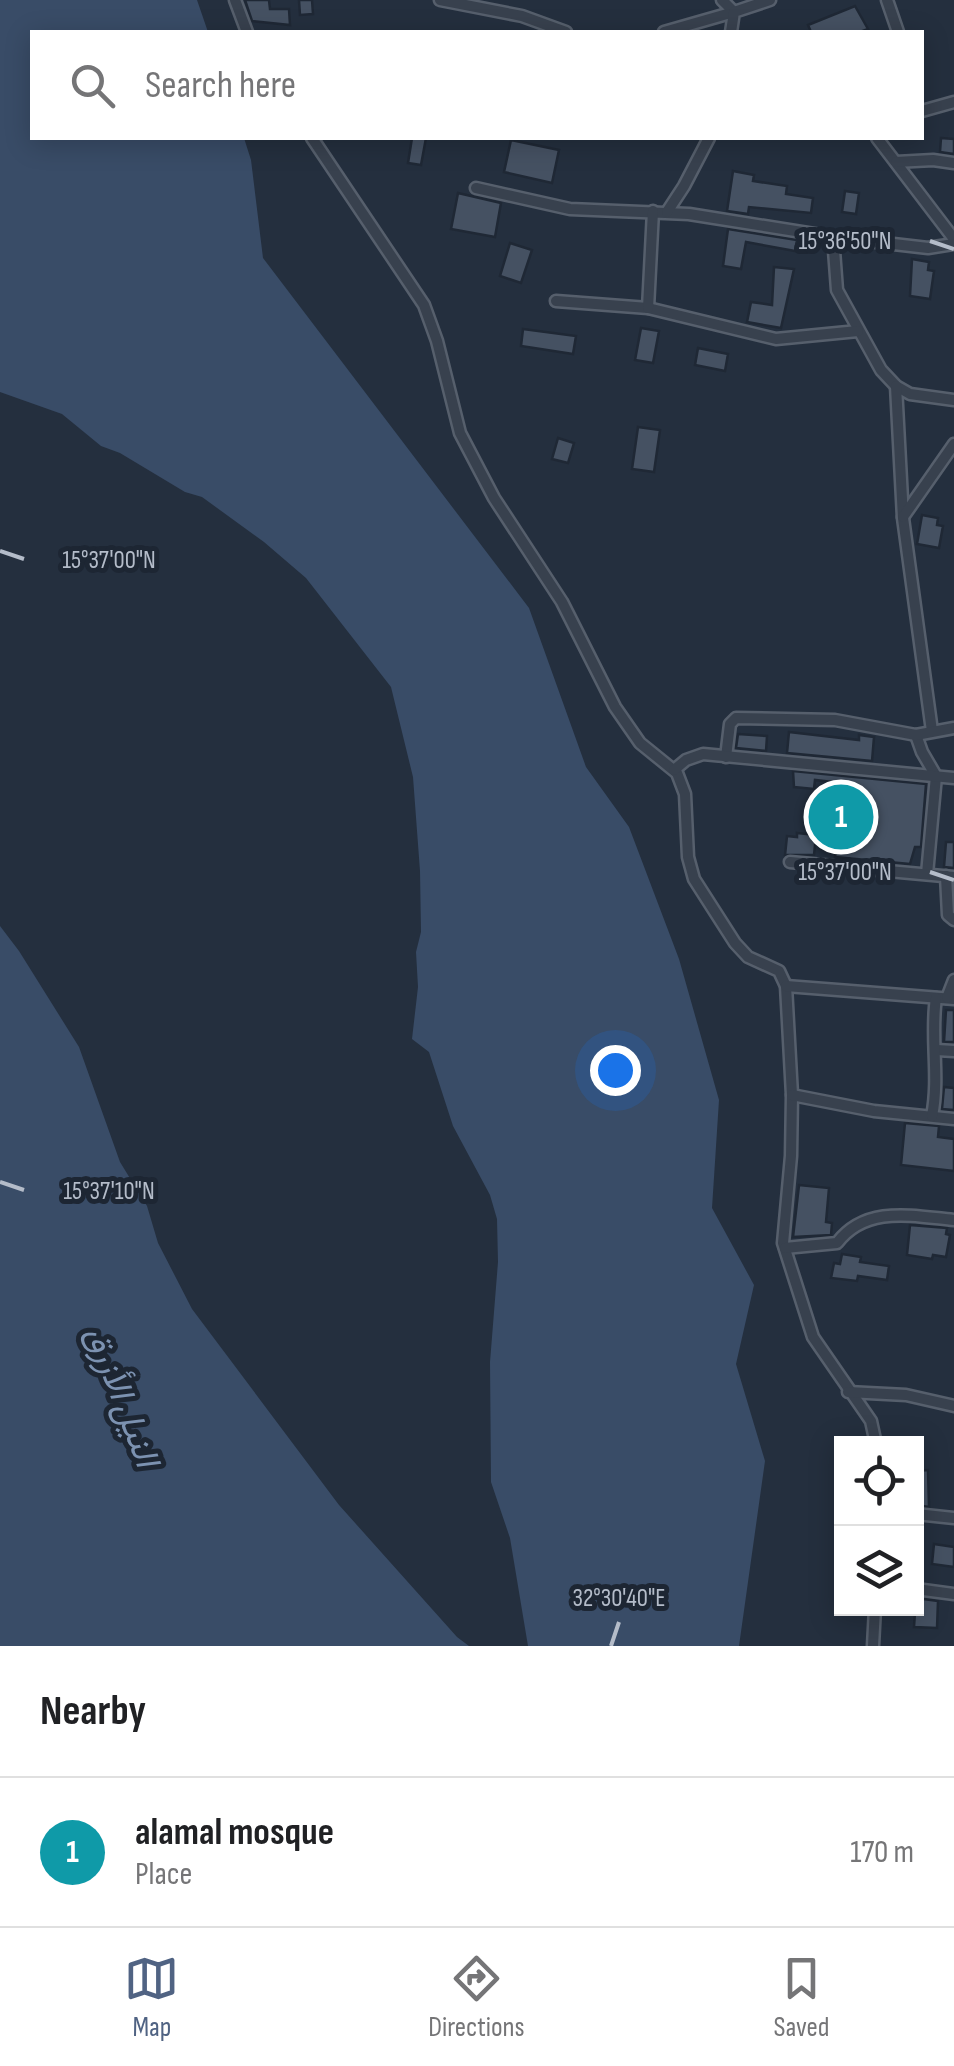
<!DOCTYPE html>
<meta charset="utf-8">
<style>
:root{--surface:#fff;--page:#f6f6f6;--text:#202124;--muted:#757577;--line:#e0e0e0;--accent:#506383}
body{margin:0;font-family:"Sofia Sans Condensed",Vazirmatn,sans-serif;background:var(--page);color:var(--text)}
.controls{position:absolute;right:30px;bottom:30px;display:grid;overflow:hidden;border-radius:0px;box-shadow:0 5px 25px #0003}
.controls button{width:90px;height:90px;display:grid;place-items:center;padding:0;border:0;border-bottom:2px solid var(--line);background:var(--surface);color:var(--text);font:50px sans-serif}
.you{position:absolute;left:615px;top:1070px;width:35px;height:35px;margin:-25px;border:8px solid #fff;border-radius:50%;background:#1a73e8;box-shadow:0 0 0 15px #1a73e833}
.badge{display:grid;place-items:center;width:65px;height:65px;border-radius:50%;background:var(--accent);color:#fff;font-size:32px;font-weight:700}
.pin{position:absolute;translate:-50% -50%;border:5px solid #fff;box-shadow:0 2px 10px #0006}
.list{margin:0;padding:0;list-style:none}
h2{display:flex;justify-content:space-between;align-items:center;height:130px;margin:0;padding:0 40px;font-size:42px}
h2 small{font-size:32px;font-weight:400;color:var(--muted)}
.list li{display:grid;grid-template-columns:65px 1fr auto;gap:30px;align-items:center;box-sizing:border-box;height:150px;padding:0 40px;border-top:2px solid var(--line)}
.list b{display:block;font-size:38px;white-space:nowrap}
.list p{margin:0;font-size:32px;white-space:nowrap;color:var(--muted)}
.list em{font-size:32px;font-style:normal;color:var(--muted)}
.icon{flex:none;width:55px;height:55px;fill:none;stroke:currentColor;stroke-width:2;stroke-linecap:round;stroke-linejoin:round}
.map{position:relative;flex:none;width:954px;height:1646px;overflow:hidden}
.search{position:absolute;background:var(--surface);box-shadow:0 5px 25px #0003;left:30px;right:30px;top:30px;height:110px;display:flex;align-items:center;gap:25px;box-sizing:border-box;padding:0 35px;border-radius:0px;color:var(--muted);font-size:38px}
.sheet{height:280px;background:var(--surface)}
nav{display:flex;justify-content:space-around;align-items:center;box-sizing:border-box;height:140px;border-top:2px solid var(--line);background:var(--surface);font-size:28px;color:var(--muted)}
nav a{display:grid;justify-items:center;gap:5px}
nav .on{color:var(--accent)}
.map>svg:first-child{display:block}
.water{fill:#394c67}
.building{fill:#455162;stroke:#1f2835;stroke-width:2.5}
.lines{fill:none;stroke-linecap:round;stroke-linejoin:round}
.minor-casing{stroke:#565f6c;stroke-width:15}
.minor{stroke:#38414e;stroke-width:10}
.ticks{fill:none;stroke:#b4bcc9;stroke-width:4}
.labels{text-anchor:middle;stroke-width:10;stroke-linejoin:round;paint-order:stroke}
.water-label{font-size:35px;font-style:italic;fill:#7c92b1;stroke:#1d2633}
.ticks-label{font-size:25px;text-anchor:middle;fill:#b4bcc9;stroke:#1d2633;stroke-width:10;stroke-linejoin:round;paint-order:stroke}
</style>
<div class="map">
<svg width="954" height="1646" viewBox="0 0 954 1646">
<rect width="100%" height="100%" fill="#242f3e"/>
<g class="water">
<path d="M0,0H197L208,32H32V138H244L251,160L263,258L529,608L586,767L629,827L679,959L719,1100L712,1208L754,1285L736,1364L765,1461L739,1646H528L510,1538L491,1482L490,1362L498,1262L497,1219L490,1195L453,1126L429,1052L412,1039L418,987L416,952L421,932L420,871L413,777L391,687L306,578L264,542L202,497L185,492L120,453L101,446L62,414L0,392Z"/>
<path d="M0,926L19,951L79,1047L120,1162L147,1206L158,1243L192,1309L339,1505L457,1637L469,1646H0Z"/>
</g>
<g class="building">
<path d="M245,0H269L270,9H289L290,25L252,21Z"/>
<path d="M299,0H312L313,14L300,15Z"/>
<path d="M855,6L868,29L860,32H811L808,25Z"/>
<path d="M412,138H426L421,165L408,163Z"/>
<path d="M941,138L954,139V154L940,152Z"/>
<path d="M511,140L559,150L552,183L504,172Z"/>
<path d="M733,171L754,175L753,181L787,186L786,194L813,198L811,213L749,207L748,214L727,211Z"/>
<path d="M845,191L859,193L856,214L842,212Z"/>
<path d="M458,193L501,203L495,237L451,229Z"/>
<path d="M728,229L797,240L795,251L746,242L741,269L723,266Z"/>
<path d="M510,243L532,250L521,283L500,276Z"/>
<path d="M912,259L929,262L928,270L934,271L930,299L910,296Z"/>
<path d="M774,267L794,269L781,328L747,322L751,302L772,305Z"/>
<path d="M641,328L659,331L653,363L635,360Z"/>
<path d="M523,329L576,336L573,354L521,346Z"/>
<path d="M698,348L728,354L725,371L695,365Z"/>
<path d="M638,427L660,430L654,472L632,469Z"/>
<path d="M558,438L574,443L568,463L552,459Z"/>
<path d="M922,515L938,518L937,525L943,526L939,548L917,544Z"/>
<path d="M789,732L859,740V735L874,737L872,761L787,753Z"/>
<path d="M738,734L767,736L766,751L736,748Z"/>
<path d="M793,771L926,784L921,847H915L910,864L835,857L836,851L831,852L820,807L840,802L842,783L815,780L814,789L794,787Z"/>
<path d="M797,833L816,835L814,855H785L787,836L797,837Z"/>
<path d="M946,842H954V868L944,867Z"/>
<path d="M946,1010H954V1042H944Z"/>
<path d="M944,1087L954,1088V1110L942,1109Z"/>
<path d="M905,1123L939,1126L938,1137L954,1139V1171L901,1165Z"/>
<path d="M799,1185L829,1188L826,1222L832,1223L831,1235L793,1237Z"/>
<path d="M910,1225L947,1228L946,1234L950,1235L946,1257L933,1255L932,1259L907,1255Z"/>
<path d="M842,1254L861,1257L860,1262L889,1266L887,1280L858,1276L857,1281L831,1278L834,1263L840,1264Z"/>
<path d="M928,1470L929,1507L916,1505V1471Z"/>
<path d="M934,1544L954,1547V1567L932,1564Z"/>
<path d="M916,1598L938,1601L937,1628L914,1627Z"/>
</g>
<g class="lines">
<defs>
<g id="minor">
<path d="M235,0L247,32"/>
<path d="M440,0L522,16L566,32"/>
<path d="M887,0L898,32"/>
<path d="M664,32L734,12L722,0"/>
<path d="M731,32L734,12L770,0"/>
<path d="M922,111L954,102"/>
<path d="M312,138L424,305L437,341L460,433L494,498L562,602L615,707L640,743L677,773L685,794L688,857L694,879L735,943L748,957L779,971L786,986L792,1095L791,1156L783,1243L813,1337L871,1421L876,1444"/>
<path d="M877,138L954,239"/>
<path d="M896,162L933,160L954,163"/>
<path d="M476,188L570,209L689,214L833,237L928,248L954,244"/>
<path d="M667,212L684,186L709,138"/>
<path d="M833,237L837,290L881,370L896,386L910,394L954,400"/>
<path d="M556,301L648,308L776,339L858,331"/>
<path d="M648,308L653,211"/>
<path d="M896,386L903,518L932,731"/>
<path d="M903,517L954,444"/>
<path d="M916,735L922,752L936,776L927,874"/>
<path d="M726,757L730,724L736,718L835,720L916,735L954,728"/>
<path d="M674,770L686,760L703,754L954,778"/>
<path d="M790,862L954,877"/>
<path d="M946,876L948,915L954,920"/>
<path d="M786,986L954,999"/>
<path d="M947,998L954,980"/>
<path d="M937,1050L954,1051"/>
<path d="M792,1095L874,1111L954,1119"/>
<path d="M932,1116C940,1076 930,1037 936,998"/>
<path d="M785,1248L837,1243C866,1205 912,1216 954,1220"/>
<path d="M848,1392L906,1395L954,1406"/>
<path d="M916,1514L954,1518"/>
<path d="M916,1589L954,1594"/>
<path d="M873,1646L875,1608"/>
</g>
</defs>
<use href="#minor" class="minor-casing"/>
<use href="#minor" class="minor"/>
</g>
<path class="ticks" d="M930,241L954,249M0,551L24,559M930,872L954,880M0,1182L24,1190M611,1646L619,1622"/>
<g class="labels">
<g class="water-label">
<text transform="translate(123 1396) rotate(69)" y="12">النيل الأزرق</text>
</g>
</g>
<g class="ticks-label">
<text x="845" y="249">15°36'50"N</text>
<text x="109" y="568">15°37'00"N</text>
<text x="845" y="880">15°37'00"N</text>
<text x="109" y="1199">15°37'10"N</text>
<text x="619" y="1606">32°30'40"E</text>
</g>
</svg>
<div class="controls">
<button><svg class="icon" aria-label="locate" viewBox="0 0 24 24"><circle cx="12" cy="12" r="6"/><path d="M12 2v4M12 18v4M2 12h4M18 12h4"/></svg></button>
<button><svg class="icon" aria-label="layers" viewBox="0 0 24 24"><path d="M12 4l9 5-9 5-9-5zM3 14l9 5 9-5"/></svg></button>
</div>
<div class="you"></div>
<div class="pin badge" style="left:841px;top:817px;background:#0f9aa8">1</div>
<div class="search"><svg class="icon" aria-label="search" viewBox="0 0 24 24"><circle cx="10" cy="10" r="6"/><path d="M15 15l6 6"/></svg>Search here</div>
</div>
<section class="sheet">
<h2>Nearby<small></small></h2>
<ul class="list">
<li><span class="badge" style="background:#0f9aa8">1</span><div><b>alamal mosque</b><p>Place</p></div><em>170 m</em></li>
</ul>
</section>
<nav>
<a class="on"><svg class="icon" aria-label="map" viewBox="0 0 24 24"><path d="M3 6l6-2 6 2 6-2v14l-6 2-6-2-6 2zM9 4v14M15 6v14"/></svg>Map</a>
<a><svg class="icon" aria-label="directions" viewBox="0 0 24 24"><path d="M12 3l9 9-9 9-9-9zM9 14v-3h6M13 9l2 2-2 2"/></svg>Directions</a>
<a><svg class="icon" aria-label="saved" viewBox="0 0 24 24"><path d="M7 4h10v16l-5-4-5 4z"/></svg>Saved</a>
</nav>
